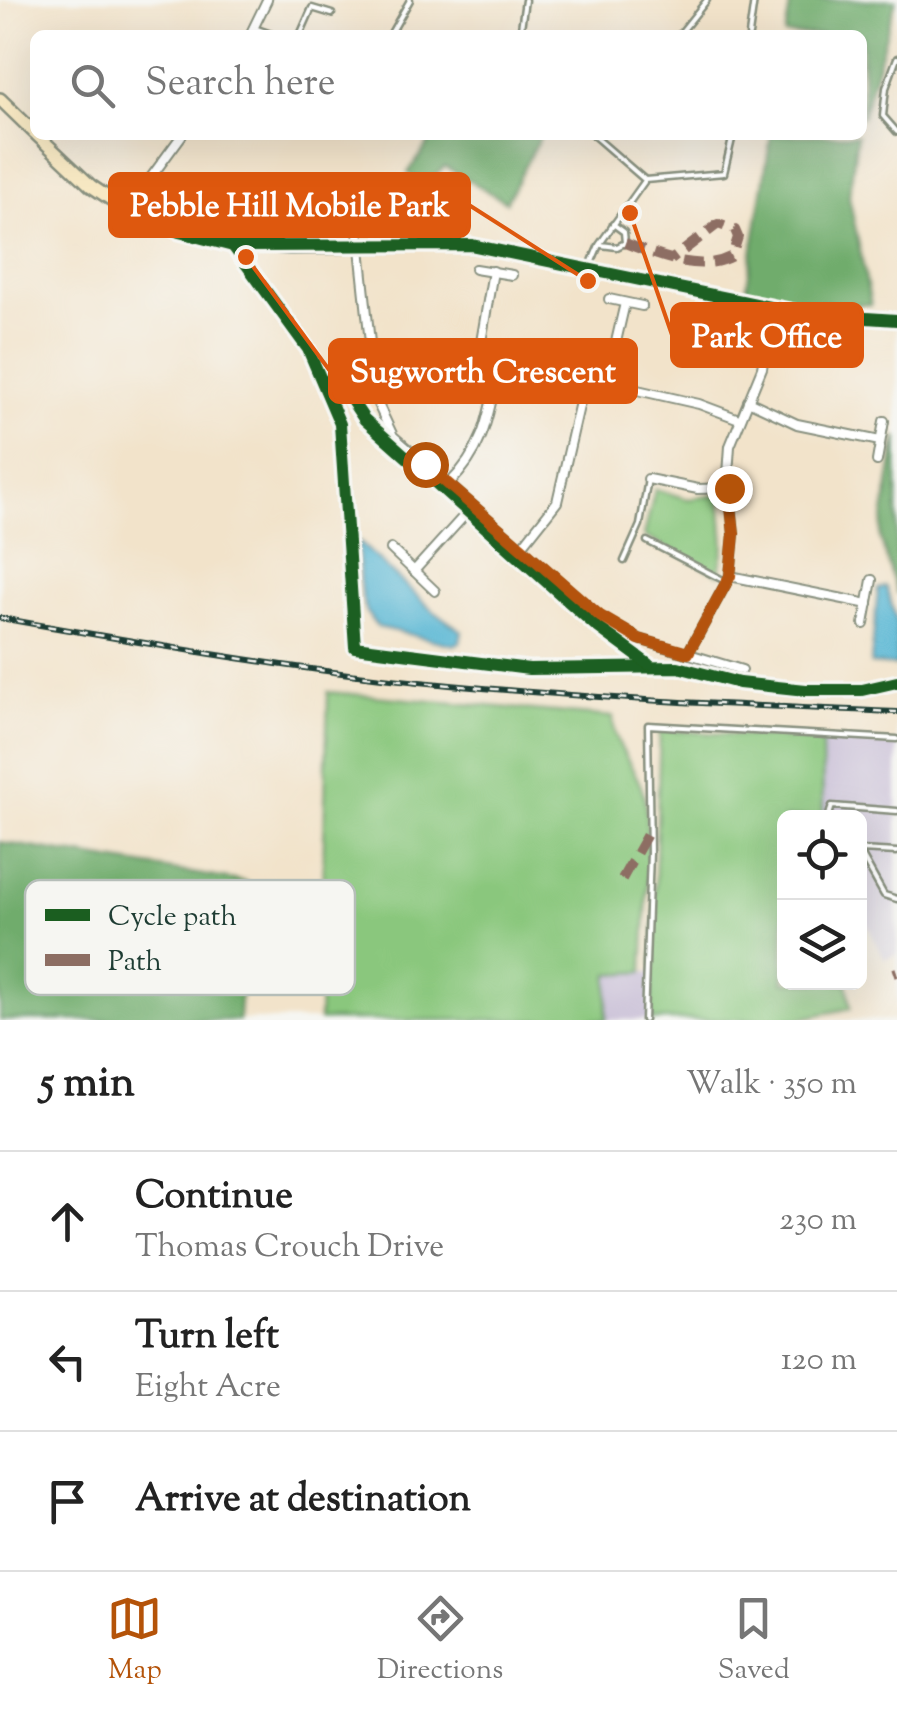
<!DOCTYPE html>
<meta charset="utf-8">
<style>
:root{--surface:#fff;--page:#f6f6f6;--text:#222;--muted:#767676;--line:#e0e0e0;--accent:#b45309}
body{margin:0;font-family:"Sorts Mill Goudy",serif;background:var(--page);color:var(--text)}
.controls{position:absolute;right:30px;bottom:30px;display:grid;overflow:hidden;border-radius:15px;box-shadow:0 10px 40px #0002}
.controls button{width:90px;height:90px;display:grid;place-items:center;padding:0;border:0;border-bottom:2px solid var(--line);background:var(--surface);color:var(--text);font:50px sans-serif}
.stop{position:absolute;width:30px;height:30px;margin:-22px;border:8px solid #b45309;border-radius:50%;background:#fff}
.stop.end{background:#b45309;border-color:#fff;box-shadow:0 2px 10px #0008}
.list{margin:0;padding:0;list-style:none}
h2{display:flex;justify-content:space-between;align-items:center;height:130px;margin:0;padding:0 40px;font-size:42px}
h2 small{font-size:32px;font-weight:400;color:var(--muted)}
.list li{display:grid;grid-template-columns:65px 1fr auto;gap:30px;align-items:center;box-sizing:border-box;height:140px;padding:0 40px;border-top:2px solid var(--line)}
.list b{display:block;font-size:38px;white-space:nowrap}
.list p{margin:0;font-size:32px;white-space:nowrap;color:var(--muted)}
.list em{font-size:32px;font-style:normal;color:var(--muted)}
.icon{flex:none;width:55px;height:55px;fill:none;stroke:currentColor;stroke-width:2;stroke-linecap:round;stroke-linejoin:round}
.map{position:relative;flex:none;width:897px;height:1020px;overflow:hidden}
.search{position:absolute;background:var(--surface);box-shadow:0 10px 40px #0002;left:30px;right:30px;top:30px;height:110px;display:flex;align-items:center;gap:25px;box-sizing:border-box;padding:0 35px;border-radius:15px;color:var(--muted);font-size:38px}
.sheet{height:550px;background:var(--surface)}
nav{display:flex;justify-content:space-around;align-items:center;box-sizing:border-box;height:140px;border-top:2px solid var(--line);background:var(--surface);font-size:28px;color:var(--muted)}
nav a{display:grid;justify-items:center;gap:5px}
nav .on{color:var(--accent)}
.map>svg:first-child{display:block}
.industrial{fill:#c9bfd7}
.green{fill:#8ac77d;stroke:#548258;stroke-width:2.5}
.forest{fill:#6fac6c;stroke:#477450;stroke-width:2.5}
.water{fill:#54b5d3;stroke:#3a7984;stroke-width:2.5}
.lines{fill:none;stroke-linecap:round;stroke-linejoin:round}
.lane-casing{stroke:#88907f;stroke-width:9}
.street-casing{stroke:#88907f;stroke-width:12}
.secondary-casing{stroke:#88907f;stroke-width:16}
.lane{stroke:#fff;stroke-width:4}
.street{stroke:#fff;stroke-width:8}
.secondary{stroke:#f7e8c3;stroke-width:11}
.rail-casing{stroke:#1f3d34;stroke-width:6}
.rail{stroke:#f6f6f2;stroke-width:2.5;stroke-dasharray:8;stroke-linecap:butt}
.quiet{stroke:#8d6e63;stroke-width:10;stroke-dasharray:20 10;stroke-linecap:butt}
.cycleway-casing{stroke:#f6f6f2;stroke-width:19}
.cycleway{stroke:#1b5e20;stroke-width:12}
.route{stroke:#b45309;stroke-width:12}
.key{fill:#f6f6f2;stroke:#b6beb9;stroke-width:2.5}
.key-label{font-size:28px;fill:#1f3d34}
.leader{fill:none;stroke:#de580e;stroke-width:4}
.callout-dot{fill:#de580e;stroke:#f6f6f2;stroke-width:4}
.callout{fill:#de580e;stroke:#de580e;stroke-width:4}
.callout-label{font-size:32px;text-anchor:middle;font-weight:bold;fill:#fff}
</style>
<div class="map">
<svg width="897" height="1020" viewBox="0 0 897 1020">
<rect width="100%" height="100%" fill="#f6f6f2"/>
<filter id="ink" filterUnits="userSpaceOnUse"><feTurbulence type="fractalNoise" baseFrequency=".01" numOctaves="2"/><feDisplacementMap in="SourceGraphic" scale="20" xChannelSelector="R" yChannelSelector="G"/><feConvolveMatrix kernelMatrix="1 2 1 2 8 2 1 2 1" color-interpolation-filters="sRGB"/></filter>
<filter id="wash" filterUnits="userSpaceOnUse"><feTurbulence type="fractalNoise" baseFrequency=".0048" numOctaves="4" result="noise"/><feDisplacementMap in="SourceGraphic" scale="40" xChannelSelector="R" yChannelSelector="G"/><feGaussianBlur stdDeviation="2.25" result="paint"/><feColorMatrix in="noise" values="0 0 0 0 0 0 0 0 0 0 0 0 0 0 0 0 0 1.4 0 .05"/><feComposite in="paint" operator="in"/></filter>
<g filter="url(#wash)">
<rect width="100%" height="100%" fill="#f2e3ca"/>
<g class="industrial">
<path d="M822,740L897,745V954L885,959L860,912V818L823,817Z"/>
<path d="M652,972L651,1020H606L609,974Z"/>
</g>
<g class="green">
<path d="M328,200L352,225V232L298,238L313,207Z"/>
<path d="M655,489L688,499L720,495L724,546L719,574L644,536Z"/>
<path d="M328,692L613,717C613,750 641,771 645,802C652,857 645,916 643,972L609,974L606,1020H319Z"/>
<path d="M660,730L822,740L823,817L784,818V982L847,983L851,1008L793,1020H651Z"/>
</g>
<g class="forest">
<path d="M791,0H896L862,118V35H785Z"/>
<path d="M434,135H541L506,202L445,166L425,185L408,173Z"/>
<path d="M771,135H857L849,196L871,305L787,301L746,291Z"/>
<path d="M897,436V594L880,537Z"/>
<path d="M0,842L247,882L239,1020H0Z"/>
</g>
<g class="water">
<path d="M358,541L432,610L462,631L460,642L454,645L378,627C355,607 360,569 358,541Z"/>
<path d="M886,587L897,623V666L871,664V661L878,589Z"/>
</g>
</g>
<g filter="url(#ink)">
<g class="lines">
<defs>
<g id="lane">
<path d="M254,28L274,35"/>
<path d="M300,35L312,8L332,14"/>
<path d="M390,35L410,0"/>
<path d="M520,35L525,0"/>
<path d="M679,35L707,0"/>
<path d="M749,35L754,0"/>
<path d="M897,58L886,88L883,116L897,132"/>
<path d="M593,135L645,180L724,173L733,135"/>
<path d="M601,245L617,247L625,243L624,232L613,224"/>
<path d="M590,266L599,245L644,182"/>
<path d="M766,344L782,347"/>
<path d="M647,541L727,582"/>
<path d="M624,561L640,525L648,479"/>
<path d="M828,818L832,806L897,811"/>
<path d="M860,850L897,852"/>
<path d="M860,852L884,895L897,899"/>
<path d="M644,1020L650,853L648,725L897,739"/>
</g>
<g id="street">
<path d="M250,35L267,0"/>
<path d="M127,210L182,135"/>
<path d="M290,248C299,229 307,190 334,198L358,229L376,400L393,436L600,617L639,639L742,670"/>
<path d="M475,269L512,275"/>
<path d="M609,299L642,306"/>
<path d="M479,354L493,271"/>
<path d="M372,355L479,354L699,404L739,419"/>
<path d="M606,385L625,303"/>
<path d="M748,401L797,424L880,441"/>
<path d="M877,461L884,421"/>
<path d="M648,479L698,489L729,488"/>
<path d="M448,485C487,447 489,411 500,359"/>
<path d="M391,549L435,591"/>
<path d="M519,550L557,502L585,380"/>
<path d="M414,571L472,507"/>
<path d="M730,576L868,604"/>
<path d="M864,624L872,580"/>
<path d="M688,653L730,576L734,534L728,475L730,446L762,368L772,308"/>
</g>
<g id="secondary">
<path d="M0,99L35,133"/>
<path d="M37,135L91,186L127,210L218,243L290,248L471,245L804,314L897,320"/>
</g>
</defs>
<use href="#lane" class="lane-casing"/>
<use href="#street" class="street-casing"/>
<use href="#secondary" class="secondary-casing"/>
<use href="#lane" class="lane"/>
<use href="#street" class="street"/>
<use href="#secondary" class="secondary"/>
<defs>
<path id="rail" d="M0,618C127,640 254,663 382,678C553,697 725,705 897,712"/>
</defs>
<use href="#rail" class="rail-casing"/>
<use href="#rail" class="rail"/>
<g class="quiet">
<path d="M625,243C657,255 699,274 732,256L738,237L735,230L718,224L671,260"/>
<path d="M622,879L650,829"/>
<path d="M894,973L897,972"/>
</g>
<defs>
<g id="cycleway">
<path d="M127,210L179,232L233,246L471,245L804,314L897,320"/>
<path d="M233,246L308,349L340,424L355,647L529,669L678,667L739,683L806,690H862L897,682"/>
<path d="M322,380L344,389L364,419L595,625L648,664"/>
</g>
</defs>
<use href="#cycleway" class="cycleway-casing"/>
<use href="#cycleway" class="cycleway"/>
</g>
</g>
<g class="lines" filter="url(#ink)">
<path class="route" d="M425,464L600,616L639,639L688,653L730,576L734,534L729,488"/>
</g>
<rect x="25" y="880" width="330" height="115" rx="15" class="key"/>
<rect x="45" y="909" width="45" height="12" fill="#1b5e20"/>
<rect x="45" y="954" width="45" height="12" fill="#8d6e63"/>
<g class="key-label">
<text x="108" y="925">Cycle path</text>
<text x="108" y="970">Path</text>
</g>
<path class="leader" d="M588 281L469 205M630 213L672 335M246 257L330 371"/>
<g class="callout-dot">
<circle cx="588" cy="281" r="10"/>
<circle cx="630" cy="213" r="10"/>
<circle cx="246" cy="257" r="10"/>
</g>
<g class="callout">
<rect x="110" y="174" width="359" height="62" rx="10"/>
<rect x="672" y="304" width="190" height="62" rx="10"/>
<rect x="330" y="340" width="306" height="62" rx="10"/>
</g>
<g class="callout-label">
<text x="290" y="216">Pebble Hill Mobile Park</text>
<text x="767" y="347">Park Office</text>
<text x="483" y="382">Sugworth Crescent</text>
</g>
</svg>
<div class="controls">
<button><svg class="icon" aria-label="locate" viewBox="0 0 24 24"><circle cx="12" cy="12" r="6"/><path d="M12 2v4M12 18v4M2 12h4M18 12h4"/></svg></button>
<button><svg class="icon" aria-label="layers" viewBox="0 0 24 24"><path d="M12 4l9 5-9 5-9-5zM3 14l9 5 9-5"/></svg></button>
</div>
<div class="stop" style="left:425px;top:464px"></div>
<div class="stop end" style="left:729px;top:488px"></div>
<div class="search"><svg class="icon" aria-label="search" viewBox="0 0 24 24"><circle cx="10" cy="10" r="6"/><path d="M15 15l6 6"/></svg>Search here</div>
</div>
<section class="sheet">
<h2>5 min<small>Walk · 350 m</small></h2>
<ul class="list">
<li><svg class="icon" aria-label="ahead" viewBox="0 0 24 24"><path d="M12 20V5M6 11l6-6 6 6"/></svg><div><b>Continue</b><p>Thomas Crouch Drive</p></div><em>230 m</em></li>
<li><svg class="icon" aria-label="left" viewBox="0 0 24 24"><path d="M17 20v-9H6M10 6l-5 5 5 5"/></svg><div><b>Turn left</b><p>Eight Acre</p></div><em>120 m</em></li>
<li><svg class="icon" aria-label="arrive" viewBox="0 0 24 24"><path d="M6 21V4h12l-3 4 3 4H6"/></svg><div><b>Arrive at destination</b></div></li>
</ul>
</section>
<nav>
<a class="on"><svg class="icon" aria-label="map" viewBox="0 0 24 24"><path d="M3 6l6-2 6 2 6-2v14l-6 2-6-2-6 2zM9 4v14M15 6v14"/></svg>Map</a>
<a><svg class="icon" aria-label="directions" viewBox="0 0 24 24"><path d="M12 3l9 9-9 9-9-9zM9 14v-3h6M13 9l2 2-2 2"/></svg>Directions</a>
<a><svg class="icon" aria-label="saved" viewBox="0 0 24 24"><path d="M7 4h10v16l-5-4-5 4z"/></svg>Saved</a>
</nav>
